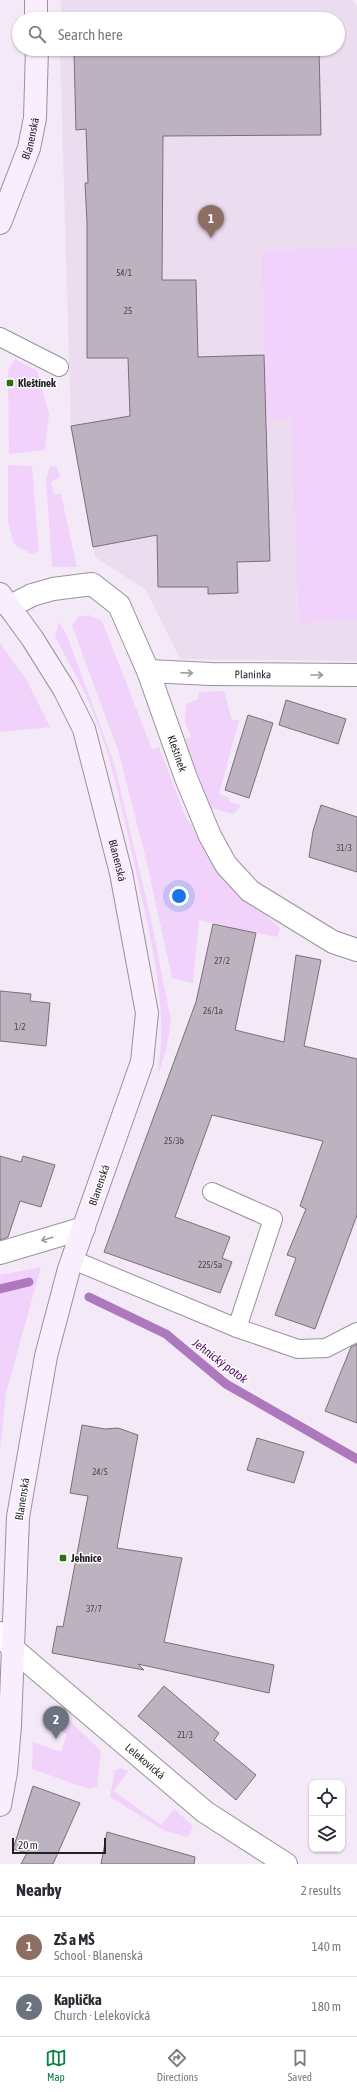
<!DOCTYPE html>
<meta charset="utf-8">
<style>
:root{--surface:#fff;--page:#f7f7f7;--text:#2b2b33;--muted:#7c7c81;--line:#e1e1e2;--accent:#0b8043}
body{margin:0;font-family:"Asap Condensed",sans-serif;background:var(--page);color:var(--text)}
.controls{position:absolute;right:12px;bottom:12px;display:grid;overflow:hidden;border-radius:8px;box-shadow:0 1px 3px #0004}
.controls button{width:36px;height:36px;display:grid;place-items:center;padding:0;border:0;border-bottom:1px solid var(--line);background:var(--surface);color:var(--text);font:20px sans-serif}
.scale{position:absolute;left:12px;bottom:10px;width:94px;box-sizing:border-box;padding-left:4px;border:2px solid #231f24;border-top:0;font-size:11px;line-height:14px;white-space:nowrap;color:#231f24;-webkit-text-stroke:3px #fff;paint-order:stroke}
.you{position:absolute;left:179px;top:896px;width:14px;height:14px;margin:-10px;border:3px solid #fff;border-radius:50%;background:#1a73e8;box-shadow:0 0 0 6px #1a73e833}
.badge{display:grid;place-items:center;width:26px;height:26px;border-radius:50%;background:var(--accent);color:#fff;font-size:13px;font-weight:700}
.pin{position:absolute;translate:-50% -33px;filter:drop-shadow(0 1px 2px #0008)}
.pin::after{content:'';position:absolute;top:21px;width:14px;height:12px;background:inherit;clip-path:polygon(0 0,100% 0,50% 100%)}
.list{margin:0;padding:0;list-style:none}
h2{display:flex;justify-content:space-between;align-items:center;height:52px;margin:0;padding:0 16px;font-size:17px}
h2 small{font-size:13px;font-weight:400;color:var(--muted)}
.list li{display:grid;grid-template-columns:26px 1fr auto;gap:12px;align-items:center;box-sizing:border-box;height:60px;padding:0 16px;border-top:1px solid var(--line)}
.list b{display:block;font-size:15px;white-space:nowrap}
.list p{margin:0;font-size:13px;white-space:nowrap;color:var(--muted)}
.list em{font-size:13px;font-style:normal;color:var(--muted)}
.icon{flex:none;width:22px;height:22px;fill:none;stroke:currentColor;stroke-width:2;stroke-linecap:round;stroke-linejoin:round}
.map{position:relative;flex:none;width:357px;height:1864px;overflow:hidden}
.search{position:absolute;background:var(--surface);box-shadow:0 1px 3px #0004;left:12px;right:12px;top:12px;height:44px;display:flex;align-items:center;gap:10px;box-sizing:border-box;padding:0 14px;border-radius:22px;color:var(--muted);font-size:15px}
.sheet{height:172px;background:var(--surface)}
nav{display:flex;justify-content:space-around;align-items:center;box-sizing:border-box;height:56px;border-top:1px solid var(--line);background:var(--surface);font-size:11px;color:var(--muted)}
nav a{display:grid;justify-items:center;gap:2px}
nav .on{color:var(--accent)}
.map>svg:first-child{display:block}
.built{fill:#ebdcf0}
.green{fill:#f1d2fb}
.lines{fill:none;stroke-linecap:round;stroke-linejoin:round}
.stream{stroke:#ae78bf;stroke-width:9}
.building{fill:#bdb3c0;stroke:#79707c}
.lane-casing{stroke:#9a919d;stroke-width:20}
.street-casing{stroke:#9a919d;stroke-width:24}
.secondary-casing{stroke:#9a919d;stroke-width:24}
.lane{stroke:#fff;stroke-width:18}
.street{stroke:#fff;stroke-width:22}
.secondary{stroke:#f9eefd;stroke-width:22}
.oneway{stroke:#9c9a9c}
.poi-dot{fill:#2d6f08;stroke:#fff;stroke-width:1.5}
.labels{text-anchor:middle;stroke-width:3;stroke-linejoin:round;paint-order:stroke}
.number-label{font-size:9px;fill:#4a444b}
.street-label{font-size:11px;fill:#231f24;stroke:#fff}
.poi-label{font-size:11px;font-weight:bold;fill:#231f24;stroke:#fff;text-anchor:start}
.water-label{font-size:12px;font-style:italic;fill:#4f0561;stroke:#fff}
</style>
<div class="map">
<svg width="357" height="1864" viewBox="0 0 357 1864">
<rect width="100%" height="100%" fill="#f3e9f7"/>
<path class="built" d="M61,0H353L357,7V661L180,659L146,590L95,557L71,426L60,49H338V19H61Z"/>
<g class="green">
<path d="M357,247V620L299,623L291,419H265L262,251Z"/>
<path d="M15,359L37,371L49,414L45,450L9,454L8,371Z"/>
<path d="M8,465L32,466L39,551L31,554L14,544L8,522Z"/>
<path d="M50,466L57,467L60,477L51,482L54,494H61L77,567H52L46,480Z"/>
<path d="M89,615L102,621L152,749L159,747L185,815L221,874L280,928L277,937L199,920L193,983L172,978L147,863L118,750L72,626L78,617Z"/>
<path d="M59,622L68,638L114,763L151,919L171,1021L166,1051L157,1077C160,1058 162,1039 161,1020C159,967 145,914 134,862C122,809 111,754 90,704C80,681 66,659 55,636Z"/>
<path d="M0,643L26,679L50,727L0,732Z"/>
<path d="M224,691L232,720H239L219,794L229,798L230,802L241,805L234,814L211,808L184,740L191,737L185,722L186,704L198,699L199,692Z"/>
<path d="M41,1267L6,1393L0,1450V1275Z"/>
<path d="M63,1714L101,1751L97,1787L89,1789L32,1769L33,1742L61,1752L67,1734L58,1730Z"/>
<path d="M121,1768L128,1771L114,1791L161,1825L174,1809L193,1826L188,1837L165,1831L110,1797L115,1770Z"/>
</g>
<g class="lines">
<g class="stream">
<path d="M0,1289L29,1282"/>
<path d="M89,1297L166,1334L226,1384L357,1459"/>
</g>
</g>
<g class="building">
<path d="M256,49H319L321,135L163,136L162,280H196L198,357L264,355L270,561L237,562L238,593L208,594V587H158L157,535L93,547L71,426L130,416L128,358H87V222L85,183H88L86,129L76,130L74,52Z"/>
<path d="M286,700L346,719L338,744L279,725Z"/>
<path d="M248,715L273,723L249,798L225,790Z"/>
<path d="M321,805L357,817V872L309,857L313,831Z"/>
<path d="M213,924L256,933L235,1030L284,1042L296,955L321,960L304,1046L357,1059V1215L315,1329L275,1315L296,1258L287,1255L306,1209L300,1206L323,1141L212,1115L175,1217L230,1237L222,1258L232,1262L220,1293L104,1252L196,1002Z"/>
<path d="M0,991L31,994L30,1001L50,1003L46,1046L0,1041Z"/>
<path d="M0,1156L21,1162L23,1156L55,1165L41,1207L20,1201L8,1237L0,1240Z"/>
<path d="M357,1344V1423L325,1411L351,1347Z"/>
<path d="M82,1425L105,1429L118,1428L138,1435L117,1548L182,1558L164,1642L274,1665L269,1693L138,1664L144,1670L52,1653L57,1626L63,1627L88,1496L70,1493Z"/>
<path d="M257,1438L304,1452L294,1483L247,1470Z"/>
<path d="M164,1686L219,1733L214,1740L256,1775L236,1800L138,1716Z"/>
<path d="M33,1786L80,1803L53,1864H21L27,1853L13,1849Z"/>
<path d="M107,1832L195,1857L194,1864H101Z"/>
</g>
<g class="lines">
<defs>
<g id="lane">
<path d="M0,337L59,367"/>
<path d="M73,1260L237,1328L273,1219L212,1192"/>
<path d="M237,1328L298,1349L326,1348L357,1332"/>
</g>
<g id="street">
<path id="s1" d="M9,607L32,595L53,589L92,584L119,605L148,671L186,778L210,836L226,865L250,891L333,942L357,950"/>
<path id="s2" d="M148,671L211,674L357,675"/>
<path d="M0,1253L84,1228"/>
<path id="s3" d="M0,1633L12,1648L205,1812L286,1864"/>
</g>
<g id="secondary">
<path d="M36,0V19"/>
<path id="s4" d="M0,223L29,148L35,118L37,49"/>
<path id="s5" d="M0,594L32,638L64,689L84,729L121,873L147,1013L142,1062L69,1269L46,1356L18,1517L10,1725L6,1772L0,1805"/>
</g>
</defs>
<use href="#lane" class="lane-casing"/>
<use href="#street" class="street-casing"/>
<use href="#secondary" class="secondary-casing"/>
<use href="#lane" class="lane"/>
<use href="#street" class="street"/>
<use href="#secondary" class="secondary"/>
</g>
<defs><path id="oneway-shaft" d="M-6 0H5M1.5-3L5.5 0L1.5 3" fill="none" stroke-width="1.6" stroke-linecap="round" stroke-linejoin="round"/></defs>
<g class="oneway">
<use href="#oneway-shaft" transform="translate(187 673) rotate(2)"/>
<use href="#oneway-shaft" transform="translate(317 675)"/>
<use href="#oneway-shaft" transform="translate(47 1239) rotate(163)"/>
</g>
<g class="poi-dot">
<rect x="6" y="379" width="8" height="8" rx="2"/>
<rect x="59" y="1554" width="8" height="8" rx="2"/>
</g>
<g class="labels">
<g class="number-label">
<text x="124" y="276">54/1</text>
<text x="128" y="314">25</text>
<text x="344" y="851">31/3</text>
<text x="222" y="964">27/2</text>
<text x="213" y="1014">26/1a</text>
<text x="20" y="1030">1/2</text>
<text x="174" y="1144">25/3b</text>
<text x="210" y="1268">225/5a</text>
<text x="100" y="1475">24/5</text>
<text x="94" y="1612">37/7</text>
<text x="185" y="1738">21/3</text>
</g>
<g class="street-label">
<text dy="4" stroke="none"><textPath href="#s4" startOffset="90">Blanenská</textPath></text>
<text dy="4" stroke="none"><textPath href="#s2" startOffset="105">Planinka</textPath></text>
<text dy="4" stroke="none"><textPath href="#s1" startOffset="281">Kleštínek</textPath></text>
<text dy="4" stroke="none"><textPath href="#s5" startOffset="295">Blanenská</textPath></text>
<text transform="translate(99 1185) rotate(-71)" y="4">Blanenská</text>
<text transform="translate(22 1499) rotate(-81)" y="4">Blanenská</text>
<text dy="4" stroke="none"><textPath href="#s3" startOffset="194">Lelekovická</textPath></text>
</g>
<g class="poi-label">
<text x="18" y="387">Kleštínek</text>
<text x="71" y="1562">Jehnice</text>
</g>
<g class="water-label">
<text transform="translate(220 1361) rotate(37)" y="4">Jehnický potok</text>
</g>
</g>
</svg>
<div class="controls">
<button><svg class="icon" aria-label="locate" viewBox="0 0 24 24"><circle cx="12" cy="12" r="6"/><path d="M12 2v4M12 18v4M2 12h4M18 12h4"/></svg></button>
<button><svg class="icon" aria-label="layers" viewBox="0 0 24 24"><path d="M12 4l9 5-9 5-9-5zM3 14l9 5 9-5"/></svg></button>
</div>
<div class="scale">20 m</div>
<div class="you"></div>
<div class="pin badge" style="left:211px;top:238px;background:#8d6e63">1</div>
<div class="pin badge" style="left:56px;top:1739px;background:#6b7280">2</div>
<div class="search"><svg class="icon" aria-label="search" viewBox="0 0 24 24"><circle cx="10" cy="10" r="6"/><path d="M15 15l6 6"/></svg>Search here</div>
</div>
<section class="sheet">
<h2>Nearby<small>2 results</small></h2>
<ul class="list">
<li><span class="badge" style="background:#8d6e63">1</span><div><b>ZŠ a MŠ</b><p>School · Blanenská</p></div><em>140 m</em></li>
<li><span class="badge" style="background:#6b7280">2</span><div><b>Kaplička</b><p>Church · Lelekovická</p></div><em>180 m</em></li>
</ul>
</section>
<nav>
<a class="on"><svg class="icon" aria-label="map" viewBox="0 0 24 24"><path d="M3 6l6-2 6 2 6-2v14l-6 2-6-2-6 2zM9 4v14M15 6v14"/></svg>Map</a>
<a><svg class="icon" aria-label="directions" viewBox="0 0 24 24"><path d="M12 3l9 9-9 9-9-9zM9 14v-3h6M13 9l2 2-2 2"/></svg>Directions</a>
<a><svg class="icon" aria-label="saved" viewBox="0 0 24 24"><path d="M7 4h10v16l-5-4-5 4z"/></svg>Saved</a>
</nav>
